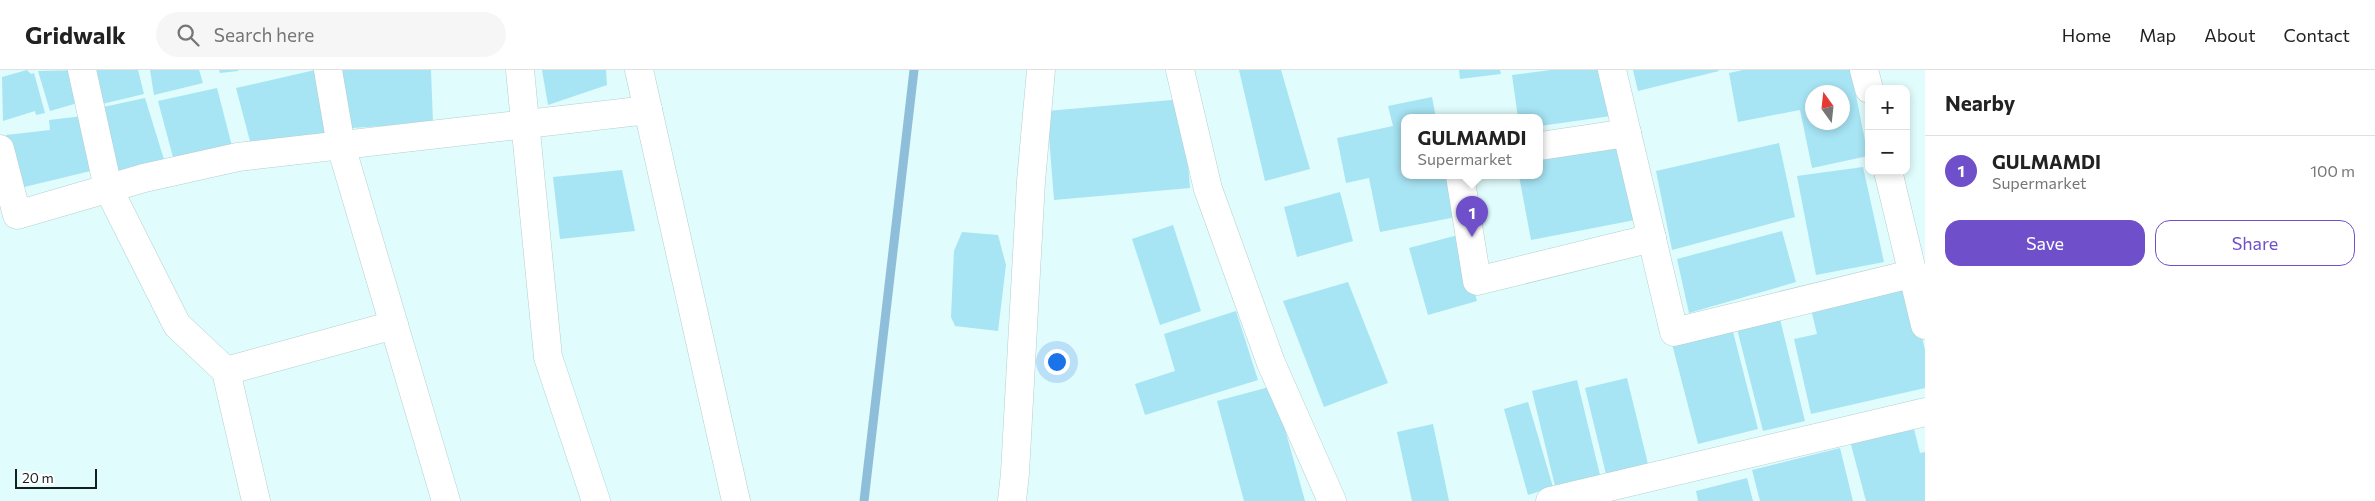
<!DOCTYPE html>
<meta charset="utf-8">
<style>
:root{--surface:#fff;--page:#f6f6f6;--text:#222;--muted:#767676;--line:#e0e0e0;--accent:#6f50ca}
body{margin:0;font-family:Commissioner,sans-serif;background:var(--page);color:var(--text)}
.controls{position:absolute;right:15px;top:15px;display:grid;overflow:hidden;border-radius:10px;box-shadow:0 2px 8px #0003}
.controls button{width:45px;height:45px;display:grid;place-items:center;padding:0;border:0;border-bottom:1px solid var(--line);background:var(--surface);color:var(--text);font:25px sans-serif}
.compass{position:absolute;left:1805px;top:15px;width:45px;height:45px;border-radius:50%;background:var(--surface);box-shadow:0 2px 8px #0003;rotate:345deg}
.scale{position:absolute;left:15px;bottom:12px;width:82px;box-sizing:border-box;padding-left:5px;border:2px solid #151f1f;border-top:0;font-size:14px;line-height:18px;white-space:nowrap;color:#151f1f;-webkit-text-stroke:4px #fff;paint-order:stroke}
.you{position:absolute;left:1056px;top:291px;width:18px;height:18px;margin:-12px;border:4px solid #fff;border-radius:50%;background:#1a73e8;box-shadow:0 0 0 8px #1a73e833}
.badge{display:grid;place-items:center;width:32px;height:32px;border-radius:50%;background:var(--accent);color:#fff;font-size:16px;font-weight:700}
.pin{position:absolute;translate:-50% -41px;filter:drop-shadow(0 1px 2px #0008)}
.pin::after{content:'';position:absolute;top:26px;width:18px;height:15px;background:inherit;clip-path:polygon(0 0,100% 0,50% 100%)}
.popup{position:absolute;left:1401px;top:44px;width:142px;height:65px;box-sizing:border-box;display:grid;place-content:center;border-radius:10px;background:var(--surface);filter:drop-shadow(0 1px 4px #0005);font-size:16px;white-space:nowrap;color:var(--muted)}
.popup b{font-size:19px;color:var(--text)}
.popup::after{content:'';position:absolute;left:50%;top:100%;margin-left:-10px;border:10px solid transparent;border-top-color:var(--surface)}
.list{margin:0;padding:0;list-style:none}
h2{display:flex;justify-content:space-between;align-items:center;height:65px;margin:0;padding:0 20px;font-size:21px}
h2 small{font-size:16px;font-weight:400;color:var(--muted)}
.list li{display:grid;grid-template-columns:32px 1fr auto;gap:15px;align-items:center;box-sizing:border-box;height:70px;padding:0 20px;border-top:1px solid var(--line)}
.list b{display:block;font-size:19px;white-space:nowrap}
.list p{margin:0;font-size:16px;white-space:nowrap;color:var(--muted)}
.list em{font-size:16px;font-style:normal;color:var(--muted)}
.actions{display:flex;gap:10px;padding:15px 20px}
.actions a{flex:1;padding:11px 0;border:1px solid var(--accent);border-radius:15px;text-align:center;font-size:18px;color:var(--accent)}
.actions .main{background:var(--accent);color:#fff}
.icon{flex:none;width:28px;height:28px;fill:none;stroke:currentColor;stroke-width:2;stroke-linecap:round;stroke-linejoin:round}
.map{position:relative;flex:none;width:1925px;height:431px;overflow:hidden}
header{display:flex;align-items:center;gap:30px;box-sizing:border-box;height:70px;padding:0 25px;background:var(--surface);border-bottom:1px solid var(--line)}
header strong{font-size:24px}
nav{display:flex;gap:28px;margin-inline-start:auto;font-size:18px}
.search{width:350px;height:45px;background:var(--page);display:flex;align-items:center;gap:12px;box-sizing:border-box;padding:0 18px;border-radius:28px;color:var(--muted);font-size:19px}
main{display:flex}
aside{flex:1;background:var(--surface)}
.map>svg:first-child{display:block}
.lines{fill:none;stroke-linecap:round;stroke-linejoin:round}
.stream{stroke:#8ebeda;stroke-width:9}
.building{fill:#a7e4f4;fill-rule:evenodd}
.minor-casing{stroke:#b4cfcf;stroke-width:29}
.tertiary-casing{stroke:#b4cfcf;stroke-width:29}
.minor{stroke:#fff;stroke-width:28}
.tertiary{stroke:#fff;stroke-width:28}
</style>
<header>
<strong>Gridwalk</strong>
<div class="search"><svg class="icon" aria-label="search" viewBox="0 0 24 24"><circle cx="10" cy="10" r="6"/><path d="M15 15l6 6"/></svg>Search here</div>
<nav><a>Home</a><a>Map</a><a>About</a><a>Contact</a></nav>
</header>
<main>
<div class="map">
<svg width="1925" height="431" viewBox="0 0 1925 431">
<rect width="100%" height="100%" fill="#e1fcfc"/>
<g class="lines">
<path class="stream" d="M864,431L914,0"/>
</g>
<g class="building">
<path d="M27,0L31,4L34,3L45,43L36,45L35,41L3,51L2,7Z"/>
<path d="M81,0L88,30L50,41L38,1Z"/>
<path d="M89,0H138L144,24L98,35Z"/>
<path d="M150,0H199L203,13L154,25Z"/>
<path d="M219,0H238V1L220,3Z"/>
<path d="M315,0L330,62L251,75L236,18Z"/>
<path d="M340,0H431L433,53L352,58Z"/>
<path d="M542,0H606L607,15L548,35Z"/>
<path d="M1239,0H1281L1310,99L1265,111Z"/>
<path d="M1459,0H1500L1501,4L1460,9Z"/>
<path d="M1551,0H1605L1611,46L1540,56V48H1518L1512,5Z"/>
<path d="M1633,0H1718L1719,1L1638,21Z"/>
<path d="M1743,0H1851L1868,86L1812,98L1800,40L1738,52L1729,3ZM1812,22H1842V52H1812Z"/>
<path d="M217,18L233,80L174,91L158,31Z"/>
<path d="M1432,27L1436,48H1404V106H1447L1456,147L1380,162L1369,108L1346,113L1337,68L1393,56L1388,36Z"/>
<path d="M145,28L166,96L110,109L94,39Z"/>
<path d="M1183,29L1190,118L1054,130L1047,41Z"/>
<path d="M83,46L99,99L20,118L6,65L50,60L49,50Z"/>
<path d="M1620,72L1635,150L1531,170L1519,106H1540V87Z"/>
<path d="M1779,73L1795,147L1672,180L1656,101Z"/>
<path d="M1863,97L1884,192L1816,205L1797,106Z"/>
<path d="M622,100L635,161L560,169L553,107Z"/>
<path d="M1340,122L1353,171L1297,187L1284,137Z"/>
<path d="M1173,155L1201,241L1160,255L1132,169Z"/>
<path d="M1782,161L1796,212L1689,243L1677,189Z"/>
<path d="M962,162L998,165L1006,195L998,261L955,256L951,247L954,181Z"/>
<path d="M1458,165L1477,231L1428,245L1409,178Z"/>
<path d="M1909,209L1925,280V318L1811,344L1794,269L1817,264L1809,231Z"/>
<path d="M1348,212L1388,313L1324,337L1283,231Z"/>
<path d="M1236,241L1258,310L1145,345L1135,314L1175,301L1164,264Z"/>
<path d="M1779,245L1805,351L1763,361L1736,255Z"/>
<path d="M1731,254L1758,359L1698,374L1671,270Z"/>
<path d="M1627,308L1648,394L1606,404L1585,318Z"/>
<path d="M1577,310L1600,405L1555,416L1532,321Z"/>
<path d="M1273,316L1305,431H1244L1217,331Z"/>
<path d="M1528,332L1553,417L1528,425L1504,339Z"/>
<path d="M1433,354L1449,431H1412L1397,362Z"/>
<path d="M1913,355L1920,383L1925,382V431H1866L1850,371Z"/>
<path d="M1840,378L1853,431H1760L1752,400Z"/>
<path d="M1747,408L1753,431H1698L1696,421Z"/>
</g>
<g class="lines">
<defs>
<g id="minor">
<path d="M82,0L108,118L177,255L226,301L256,431"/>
<path d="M328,0L341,76L446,431"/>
<path d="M520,0L548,287L596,431"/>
<path d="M1180,0L1208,119L1271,293L1332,431"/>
<path d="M1612,0L1674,262L1911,204"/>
<path d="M1540,76L1627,63"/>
<path d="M0,79L17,145L144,108L238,87L648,40"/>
<path d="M1460,106L1477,211L1652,168"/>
<path d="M226,301L394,255"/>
<path d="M1012,431L1015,403L1031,111L1041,0"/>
<path d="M1550,431L1925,342"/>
</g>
<g id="tertiary">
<path d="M639,0L736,431"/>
<path d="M1864,0L1869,19"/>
<path d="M1888,101L1925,255"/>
</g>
</defs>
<use href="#minor" class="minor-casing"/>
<use href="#tertiary" class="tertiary-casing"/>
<use href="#minor" class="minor"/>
<use href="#tertiary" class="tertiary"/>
</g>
</svg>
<div class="controls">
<button>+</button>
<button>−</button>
</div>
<svg class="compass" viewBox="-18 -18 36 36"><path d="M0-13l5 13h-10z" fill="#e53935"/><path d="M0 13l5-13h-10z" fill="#767676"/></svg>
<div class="scale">20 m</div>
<div class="you"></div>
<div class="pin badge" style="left:1472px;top:167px">1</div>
<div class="popup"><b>GULMAMDI</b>Supermarket</div>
</div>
<aside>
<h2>Nearby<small></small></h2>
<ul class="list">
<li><span class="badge">1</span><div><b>GULMAMDI</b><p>Supermarket</p></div><em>100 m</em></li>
</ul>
<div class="actions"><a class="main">Save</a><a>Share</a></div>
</aside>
</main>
